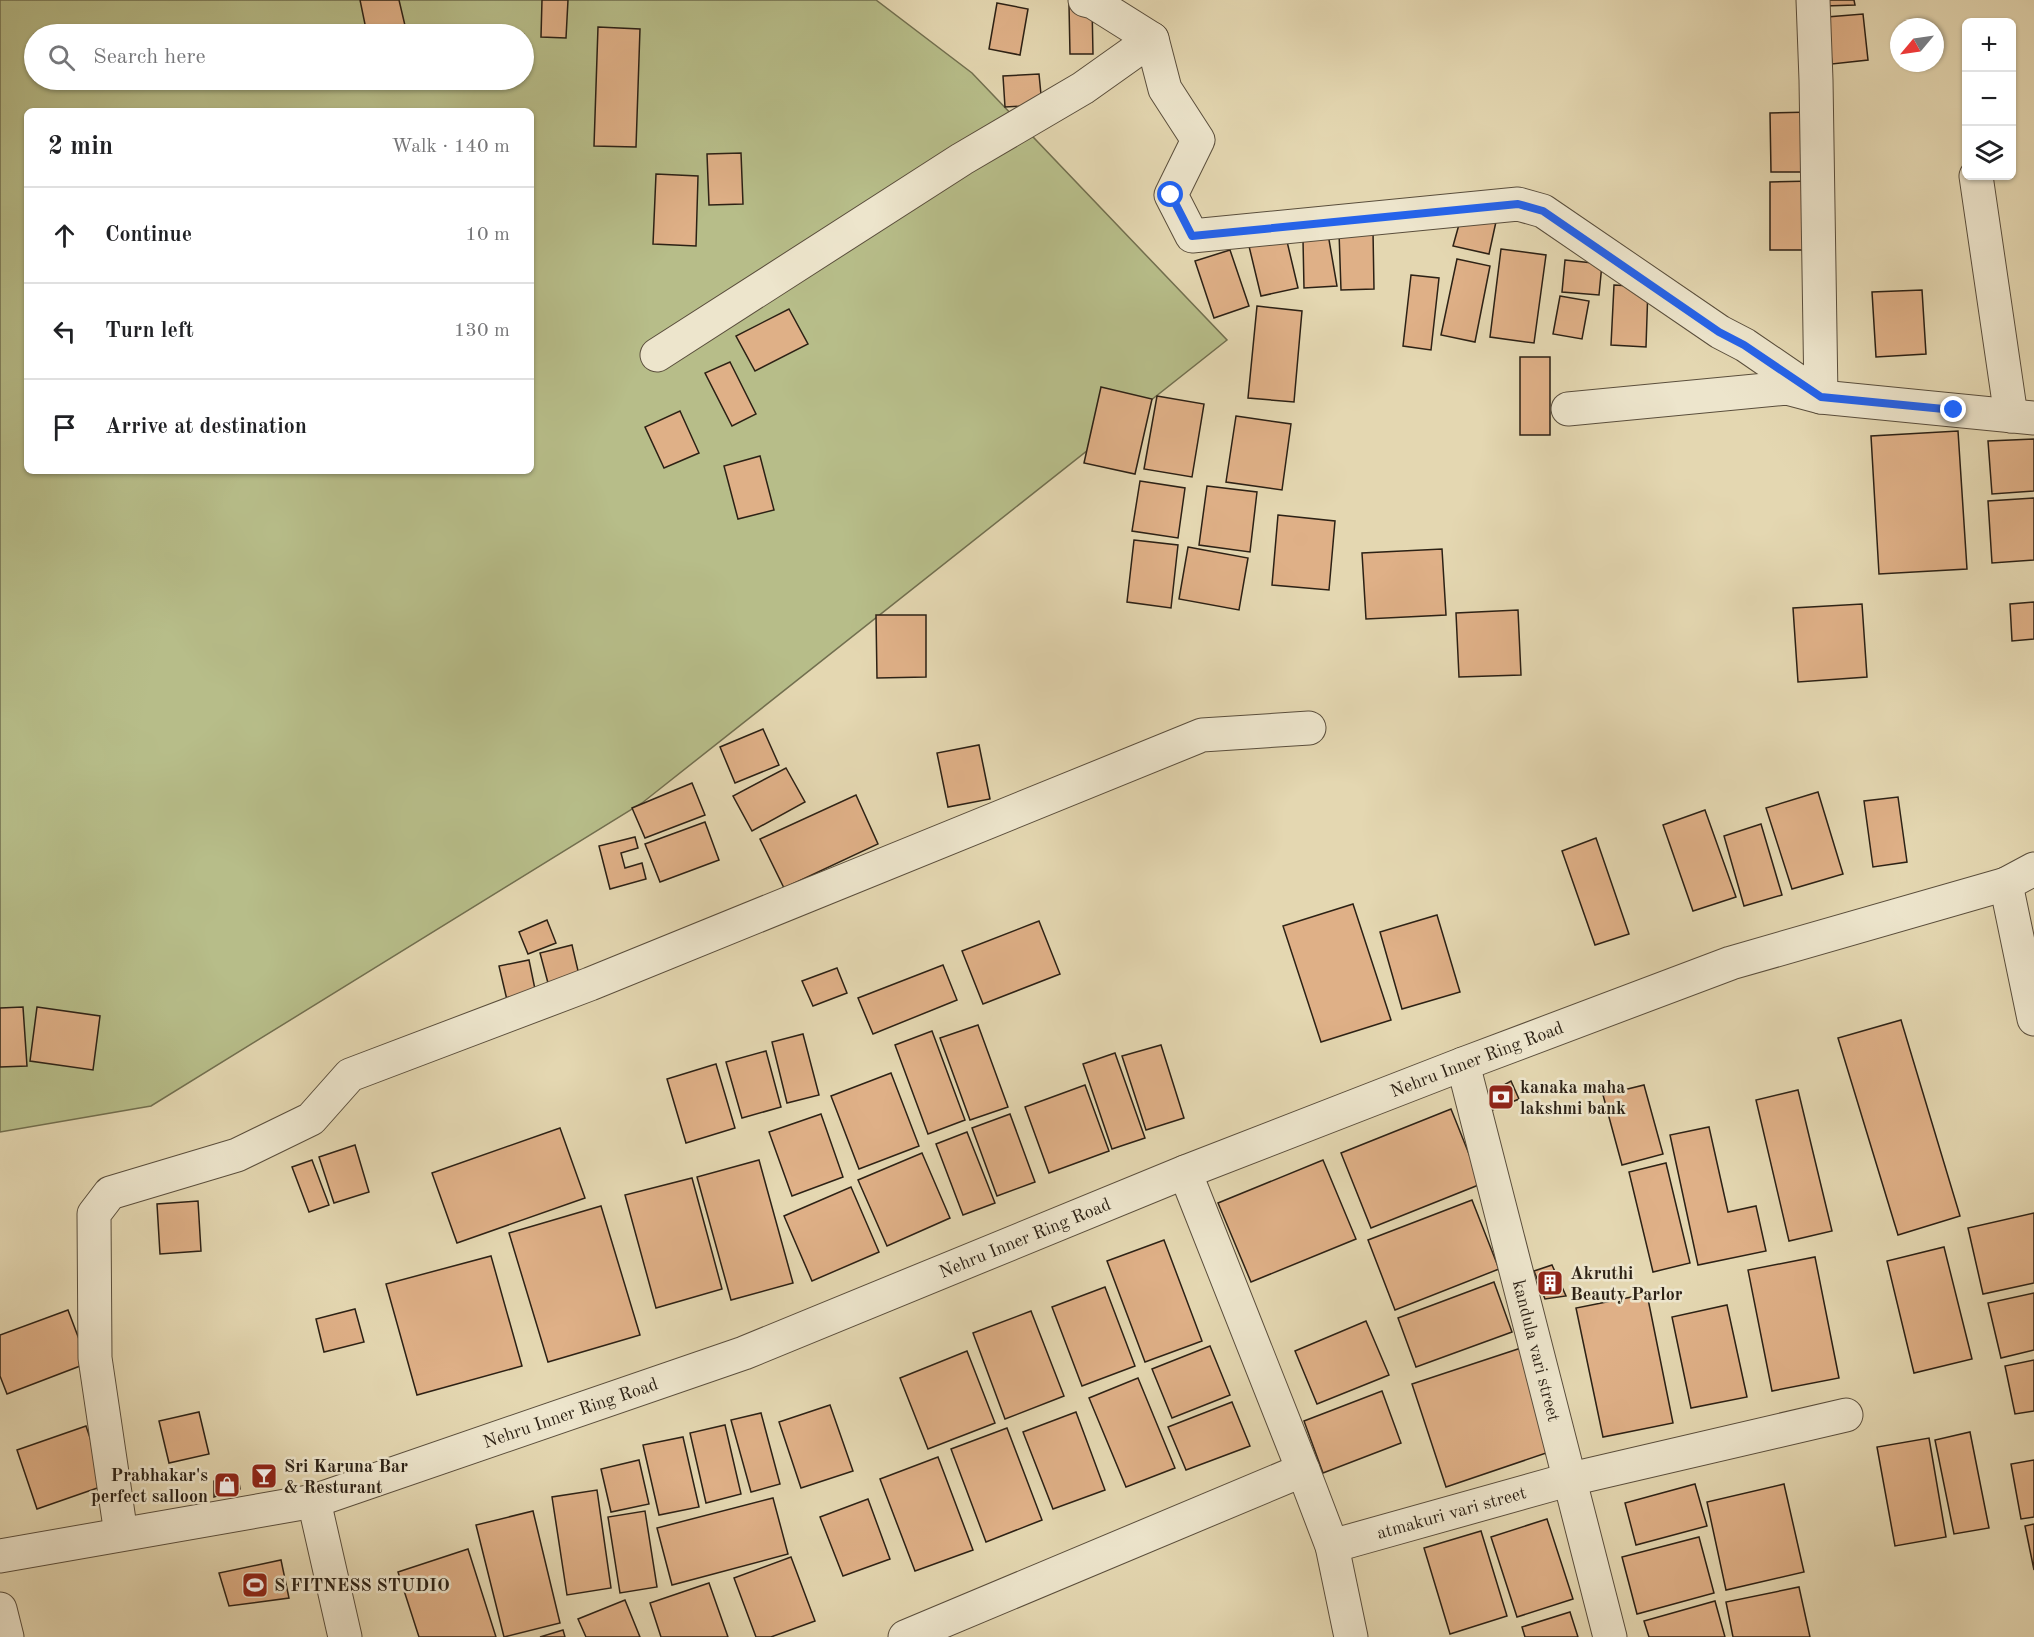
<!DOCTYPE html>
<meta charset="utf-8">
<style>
:root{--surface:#fff;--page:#f6f6f6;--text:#202124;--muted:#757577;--line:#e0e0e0}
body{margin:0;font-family:"Old Standard TT",serif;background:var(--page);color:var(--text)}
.controls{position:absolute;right:18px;top:18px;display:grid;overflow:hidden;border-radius:9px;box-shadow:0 2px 4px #0004}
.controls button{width:54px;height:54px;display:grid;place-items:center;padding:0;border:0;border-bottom:2px solid var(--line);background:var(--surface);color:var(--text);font:30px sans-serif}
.compass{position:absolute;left:1890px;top:18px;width:54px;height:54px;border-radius:50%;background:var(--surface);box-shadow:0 2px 4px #0004;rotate:241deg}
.stop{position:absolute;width:18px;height:18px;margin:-14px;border:4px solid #2563eb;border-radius:50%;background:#fff}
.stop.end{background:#2563eb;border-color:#fff;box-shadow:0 2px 6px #0008}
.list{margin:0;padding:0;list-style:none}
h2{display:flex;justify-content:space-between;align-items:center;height:78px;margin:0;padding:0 24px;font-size:26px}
h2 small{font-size:20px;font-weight:400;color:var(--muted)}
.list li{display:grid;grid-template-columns:39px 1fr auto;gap:18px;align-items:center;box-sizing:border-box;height:96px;padding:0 24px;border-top:2px solid var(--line)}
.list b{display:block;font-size:22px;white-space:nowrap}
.list em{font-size:20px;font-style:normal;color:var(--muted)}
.icon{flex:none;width:33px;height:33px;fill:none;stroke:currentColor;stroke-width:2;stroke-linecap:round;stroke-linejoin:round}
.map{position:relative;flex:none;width:2034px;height:1637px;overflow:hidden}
.search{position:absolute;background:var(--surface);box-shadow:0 2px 4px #0004;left:24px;top:24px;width:510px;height:66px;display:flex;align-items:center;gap:15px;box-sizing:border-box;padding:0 21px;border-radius:33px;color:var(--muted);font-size:22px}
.panel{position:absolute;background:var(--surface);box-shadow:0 2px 4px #0004;left:24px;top:108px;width:510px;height:366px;border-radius:9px}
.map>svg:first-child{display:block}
.green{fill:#b7bd89;stroke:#726f4f;stroke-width:1.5;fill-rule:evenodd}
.building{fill:#dfb087;stroke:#2c2115;stroke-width:1.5}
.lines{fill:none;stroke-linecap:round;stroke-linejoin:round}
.minor-casing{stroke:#5a4e3c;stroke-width:35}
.tertiary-casing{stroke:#5a4e3c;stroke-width:35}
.minor{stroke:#ede5cc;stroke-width:33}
.tertiary{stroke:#ede5cc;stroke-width:33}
.route{stroke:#2563eb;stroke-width:8}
.labels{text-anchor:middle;stroke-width:5;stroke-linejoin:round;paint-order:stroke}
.street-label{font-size:18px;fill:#2c2115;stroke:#ede5cc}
.poi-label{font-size:18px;font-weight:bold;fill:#2c2115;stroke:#ede5cc;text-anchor:start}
</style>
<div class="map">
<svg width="2034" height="1637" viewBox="0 0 2034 1637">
<rect width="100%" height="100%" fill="#e4d7b1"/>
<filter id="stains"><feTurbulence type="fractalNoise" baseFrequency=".00333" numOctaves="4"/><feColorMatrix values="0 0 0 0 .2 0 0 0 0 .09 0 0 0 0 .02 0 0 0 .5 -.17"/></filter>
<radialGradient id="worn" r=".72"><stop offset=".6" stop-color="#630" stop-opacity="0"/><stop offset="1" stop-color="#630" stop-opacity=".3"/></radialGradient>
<path class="green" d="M0,0H876L972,73L1227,340L642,803L151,1106L0,1132ZM34,34H524V80H34ZM27,111H531V471H27Z"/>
<g class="building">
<path d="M360,0H399L407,34H367Z"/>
<path d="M542,0H568L566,38L541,37Z"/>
<path d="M1824,0H1854L1855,5L1825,6Z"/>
<path d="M997,3L1028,9L1020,55L989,49Z"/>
<path d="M1069,5H1092L1093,54H1070Z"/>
<path d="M1863,14L1868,60L1832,64L1827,17Z"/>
<path d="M598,27L640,29L636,147L594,146Z"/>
<path d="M1039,74L1042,105L1005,107L1003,76Z"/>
<path d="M377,80H403L378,85Z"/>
<path d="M1813,112V172H1771L1770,113Z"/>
<path d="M741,153L743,204L709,205L707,154Z"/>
<path d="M656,174L698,176L696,246L653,244Z"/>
<path d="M1813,181L1814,250H1770V182Z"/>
<path d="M1497,217L1489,254L1453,246L1460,221Z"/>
<path d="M1373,231L1374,289L1341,290L1339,232Z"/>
<path d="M1285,233L1298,288L1261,296L1248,242Z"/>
<path d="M1328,234L1337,286L1304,288L1303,240Z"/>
<path d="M1501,249L1546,255L1534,343L1490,337Z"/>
<path d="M1230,250L1249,306L1214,318L1195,261Z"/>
<path d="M1457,259L1490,266L1475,342L1441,335Z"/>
<path d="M1565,260L1602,264L1599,295L1562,292Z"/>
<path d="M1411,275L1439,278L1431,350L1403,346Z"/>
<path d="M1614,285L1648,287L1646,347L1611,345Z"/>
<path d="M1922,290L1926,354L1876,357L1872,292Z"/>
<path d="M1560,296L1589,301L1582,339L1553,334Z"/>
<path d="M1257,306L1302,311L1294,402L1248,398Z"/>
<path d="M789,309L808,344L755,371L736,336Z"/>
<rect x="1520" y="357" width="30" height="78"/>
<path d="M730,362L756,414L732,426L705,373Z"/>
<path d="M1101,387L1152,399L1135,474L1084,463Z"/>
<path d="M1157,396L1204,404L1192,477L1144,469Z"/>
<path d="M680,411L699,453L664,468L645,427Z"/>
<path d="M1236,416L1291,424L1282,490L1226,482Z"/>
<path d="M1958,431L1967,569L1879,574L1871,436Z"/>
<path d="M2034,439V491L1992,494L1988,441Z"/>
<path d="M760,456L774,510L738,519L724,466Z"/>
<path d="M1140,481L1185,488L1178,538L1132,531Z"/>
<path d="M1207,486L1257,492L1250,552L1199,545Z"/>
<path d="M2034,498V560L1992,563L1988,501Z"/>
<path d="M1278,515L1335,521L1329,590L1272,585Z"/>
<path d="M1134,540L1178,545L1171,608L1127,602Z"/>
<path d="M1188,547L1248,558L1239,610L1179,599Z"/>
<path d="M1442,549L1446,615L1366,619L1362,553Z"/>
<path d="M2034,602V639L2012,641L2010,604Z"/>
<path d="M1862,604L1867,677L1798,682L1793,608Z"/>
<path d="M1518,610L1521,675L1459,677L1456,613Z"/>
<path d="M876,615H926V677L877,678Z"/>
<path d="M763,729L779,765L735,783L720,747Z"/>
<path d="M979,745L990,799L948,807L937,753Z"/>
<path d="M786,768L805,802L752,831L733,796Z"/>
<path d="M692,783L705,815L645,838L632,808Z"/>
<path d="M1818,792L1843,874L1792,889L1766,808Z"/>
<path d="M856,795L878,844L784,888L760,839Z"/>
<path d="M1898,797L1907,862L1873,867L1864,801Z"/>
<path d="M1705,810L1736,897L1693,911L1663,825Z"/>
<path d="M705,822L719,860L660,882L645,844Z"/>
<path d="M1761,824L1782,895L1744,906L1724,836Z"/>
<path d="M635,837L638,848L621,853L625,868L642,863L646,879L610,889L599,846Z"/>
<path d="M1596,838L1629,934L1595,945L1562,851Z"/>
<path d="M1353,904L1391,1020L1321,1042L1283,926Z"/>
<path d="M1437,915L1460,992L1402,1009L1380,932Z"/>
<path d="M547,920L556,943L528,954L519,932Z"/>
<path d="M1039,921L1060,974L983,1004L962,951Z"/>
<path d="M572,945L579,975L548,983L540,953Z"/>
<path d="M529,960L536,994L507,1000L499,966Z"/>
<path d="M943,965L957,1000L873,1034L858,998Z"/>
<path d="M837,968L847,993L813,1006L802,981Z"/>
<path d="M23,1007L27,1066L0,1067V1008Z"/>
<path d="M37,1007L100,1016L93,1070L30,1061Z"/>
<path d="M1901,1020L1960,1216L1898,1235L1838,1038Z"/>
<path d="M978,1025L1008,1107L970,1120L940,1038Z"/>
<path d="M932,1031L965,1120L928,1134L895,1045Z"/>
<path d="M803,1034L819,1095L787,1103L772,1042Z"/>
<path d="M1161,1045L1184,1118L1146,1130L1122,1056Z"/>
<path d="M766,1051L781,1107L742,1118L726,1062Z"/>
<path d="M1115,1053L1145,1138L1112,1149L1083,1064Z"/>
<path d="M716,1064L735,1128L686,1143L667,1079Z"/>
<path d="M891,1073L919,1146L859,1169L831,1096Z"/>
<path d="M1511,1081L1519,1099L1490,1111L1484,1096Z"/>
<path d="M1085,1085L1109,1151L1049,1173L1025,1107Z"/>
<path d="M1644,1085L1663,1154L1622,1165L1603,1095Z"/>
<path d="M1798,1090L1832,1231L1789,1241L1756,1100Z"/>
<path d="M1451,1109L1481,1184L1371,1228L1341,1153Z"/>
<path d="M821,1114L843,1177L792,1196L769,1132Z"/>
<path d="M1010,1114L1035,1182L997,1196L972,1128Z"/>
<path d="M1709,1127L1728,1212L1756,1206L1766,1251L1698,1265L1670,1135Z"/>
<path d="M560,1128L585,1198L457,1243L432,1173Z"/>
<path d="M967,1132L995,1203L963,1215L936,1144Z"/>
<path d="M355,1145L369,1192L334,1203L319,1157Z"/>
<path d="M922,1153L950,1218L887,1246L858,1180Z"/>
<path d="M312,1160L329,1205L309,1212L292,1167Z"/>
<path d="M759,1160L793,1283L731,1300L697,1177Z"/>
<path d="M1323,1160L1356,1239L1251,1282L1218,1203Z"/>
<path d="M1666,1163L1690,1263L1653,1272L1629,1172Z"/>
<path d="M692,1178L722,1289L656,1308L625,1195Z"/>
<path d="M851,1187L879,1252L812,1281L784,1216Z"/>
<path d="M1472,1200L1499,1269L1395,1310L1368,1240Z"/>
<path d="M198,1201L201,1251L160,1254L157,1204Z"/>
<path d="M601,1206L640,1335L548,1362L509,1233Z"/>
<path d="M2034,1213V1283L1983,1294L1968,1228Z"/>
<path d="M1164,1240L1202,1341L1145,1362L1107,1261Z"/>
<path d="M1944,1247L1972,1359L1914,1373L1887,1261Z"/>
<path d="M491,1256L522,1366L417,1395L386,1284Z"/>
<path d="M1815,1257L1839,1378L1772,1391L1748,1270Z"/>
<path d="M1552,1265L1566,1296L1545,1299L1534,1271Z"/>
<path d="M1494,1282L1512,1332L1416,1367L1398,1318Z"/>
<path d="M1105,1287L1135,1366L1082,1386L1052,1307Z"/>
<path d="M2034,1293V1350L2001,1358L1988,1303Z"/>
<path d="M1647,1294L1673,1423L1603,1437L1576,1308Z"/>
<path d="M1727,1305L1747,1397L1691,1408L1672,1317Z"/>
<path d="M355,1309L364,1342L324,1352L316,1319Z"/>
<path d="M68,1310L88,1363L7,1394L0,1376V1335Z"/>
<path d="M1031,1311L1064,1396L1005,1419L973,1333Z"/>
<path d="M1366,1321L1389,1375L1317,1404L1295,1351Z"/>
<path d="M1210,1346L1230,1395L1172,1418L1152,1369Z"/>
<path d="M1521,1348L1555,1450L1446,1487L1412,1384Z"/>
<path d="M967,1351L995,1423L928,1449L900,1378Z"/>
<path d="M2034,1360V1411L2015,1414L2005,1366Z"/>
<path d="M1138,1378L1175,1468L1126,1487L1089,1398Z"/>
<path d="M1382,1391L1401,1443L1323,1473L1304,1421Z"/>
<path d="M1232,1402L1250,1446L1186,1470L1168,1427Z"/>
<path d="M830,1405L853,1471L801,1488L779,1422Z"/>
<path d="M199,1412L209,1454L169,1463L159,1421Z"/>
<path d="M1076,1412L1105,1490L1053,1509L1023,1432Z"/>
<path d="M761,1413L780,1484L751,1492L731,1420Z"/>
<path d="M725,1425L741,1494L706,1503L690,1433Z"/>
<path d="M86,1426L106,1485L37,1509L17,1450Z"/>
<path d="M1007,1428L1042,1520L986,1542L951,1449Z"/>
<path d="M1970,1432L1989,1528L1954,1534L1935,1440Z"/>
<path d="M683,1437L699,1507L659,1515L643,1445Z"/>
<path d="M1929,1438L1946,1537L1895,1546L1877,1447Z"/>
<path d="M938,1457L973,1550L915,1571L880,1479Z"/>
<path d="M639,1460L649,1504L611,1512L601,1469Z"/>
<path d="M2034,1460V1517L2021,1519L2011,1464Z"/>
<path d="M238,1476L240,1489L214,1497V1481Z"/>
<path d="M1695,1484L1707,1526L1636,1545L1625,1503Z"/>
<path d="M1784,1484L1804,1572L1726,1590L1707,1502Z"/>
<path d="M597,1490L611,1588L567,1595L552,1497Z"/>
<path d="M773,1498L788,1554L672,1585L657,1528Z"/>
<path d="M868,1499L890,1559L843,1576L820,1517Z"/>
<path d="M533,1511L560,1623L504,1637L476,1525Z"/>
<path d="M645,1511L657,1587L620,1593L608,1517Z"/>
<path d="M1547,1519L1573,1599L1517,1617L1491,1537Z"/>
<path d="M2034,1524V1570L2025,1526Z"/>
<path d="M1481,1531L1507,1616L1450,1634L1424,1548Z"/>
<path d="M1699,1537L1714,1593L1637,1614L1622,1557Z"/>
<path d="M468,1549L496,1637H419L398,1572Z"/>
<path d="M791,1557L815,1621L771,1637H756L734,1578Z"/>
<path d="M281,1560L289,1598L229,1606L219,1573Z"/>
<path d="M709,1583L728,1637H661L650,1603Z"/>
<path d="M1799,1587L1810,1637H1733L1726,1602Z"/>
<path d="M625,1600L640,1637H586L578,1619Z"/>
<path d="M1715,1601L1725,1637H1649L1644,1621Z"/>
<path d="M1570,1612L1578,1637H1525L1522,1627Z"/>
<path d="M563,1630L565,1637H540Z"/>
</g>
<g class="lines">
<defs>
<g id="minor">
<path d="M1085,0L1093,2L1152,39"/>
<path d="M1976,176L2011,416"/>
<path d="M657,355L962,159L1083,88L1152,39L1165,89L1198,140L1171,195L1192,236L1518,204L1543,211L1720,332L1745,345L1821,397L2034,418"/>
<path d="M1568,409L1787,388L1821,397L1816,80L1813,0"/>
<path d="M2006,884L2034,1019"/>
<path id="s1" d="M1463,1064L1610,1637"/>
<path d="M1185,1172L1303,1470"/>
<path d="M314,1501L345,1637"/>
<path d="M121,1534L95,1358L94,1214L110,1193L237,1155L311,1119L350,1075L590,984L1202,735L1309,728"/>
<path id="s2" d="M1332,1546L1571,1479L1846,1415"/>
<path d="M0,1609L7,1637"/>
<path d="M905,1637L1303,1470L1332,1546L1351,1637"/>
</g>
<g id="tertiary">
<path id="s3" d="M0,1556L314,1501L744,1353L1185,1172L1463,1064L1731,963L2006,884L2034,869"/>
</g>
</defs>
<use href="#minor" class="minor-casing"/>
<use href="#tertiary" class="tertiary-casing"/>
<use href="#minor" class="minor"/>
<use href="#tertiary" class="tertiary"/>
</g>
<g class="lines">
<path class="route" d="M1171,195L1192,236L1518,204L1543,211L1719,332L1744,345L1821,397L1954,410"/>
</g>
<defs>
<symbol id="bank-square" viewBox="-11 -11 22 22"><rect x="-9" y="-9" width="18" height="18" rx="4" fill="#8f2418" stroke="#ede5cc"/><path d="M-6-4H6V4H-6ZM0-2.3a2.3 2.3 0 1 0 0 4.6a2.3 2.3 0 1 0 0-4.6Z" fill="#fff"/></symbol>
<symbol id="building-square" viewBox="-11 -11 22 22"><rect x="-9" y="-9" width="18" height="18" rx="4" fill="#8f2418" stroke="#ede5cc"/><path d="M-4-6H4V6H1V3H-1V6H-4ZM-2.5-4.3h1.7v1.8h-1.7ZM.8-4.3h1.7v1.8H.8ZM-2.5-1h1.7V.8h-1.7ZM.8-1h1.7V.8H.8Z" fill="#fff"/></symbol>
<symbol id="bar-square" viewBox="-11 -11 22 22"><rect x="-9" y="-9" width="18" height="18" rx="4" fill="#8f2418" stroke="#ede5cc"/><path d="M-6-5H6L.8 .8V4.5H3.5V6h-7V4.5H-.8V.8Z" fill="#fff"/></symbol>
<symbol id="shop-square" viewBox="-11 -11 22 22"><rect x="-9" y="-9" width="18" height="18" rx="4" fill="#8f2418" stroke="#ede5cc"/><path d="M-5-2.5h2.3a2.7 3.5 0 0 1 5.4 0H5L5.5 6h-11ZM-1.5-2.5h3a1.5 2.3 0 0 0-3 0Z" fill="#fff"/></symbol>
<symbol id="stadium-square" viewBox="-11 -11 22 22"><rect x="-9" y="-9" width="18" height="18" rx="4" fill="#8f2418" stroke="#ede5cc"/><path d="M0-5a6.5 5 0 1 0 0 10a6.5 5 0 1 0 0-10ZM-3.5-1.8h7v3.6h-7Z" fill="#fff"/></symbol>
</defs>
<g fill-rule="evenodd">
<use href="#bank-square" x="1486" y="1082" width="30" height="30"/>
<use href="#building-square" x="1535" y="1268" width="30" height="30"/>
<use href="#bar-square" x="249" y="1461" width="30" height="30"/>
<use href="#shop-square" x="212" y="1470" width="30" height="30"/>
<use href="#stadium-square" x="240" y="1570" width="30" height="30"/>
</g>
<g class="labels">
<g class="street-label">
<text dy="6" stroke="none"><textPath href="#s3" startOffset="1563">Nehru Inner Ring Road</textPath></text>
<text dy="6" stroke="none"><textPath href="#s3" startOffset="1077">Nehru Inner Ring Road</textPath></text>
<text dy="6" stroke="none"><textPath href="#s1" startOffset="296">kandula vari street</textPath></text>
<text dy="6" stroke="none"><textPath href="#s3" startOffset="590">Nehru Inner Ring Road</textPath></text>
<text dy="6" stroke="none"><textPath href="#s2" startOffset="124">atmakuri vari street</textPath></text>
</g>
<g class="poi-label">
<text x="1520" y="1093">kanaka maha<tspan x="1520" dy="21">lakshmi bank</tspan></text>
<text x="1570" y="1279">Akruthi<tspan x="1570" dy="21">Beauty Parlor</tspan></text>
<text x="284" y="1472">Sri Karuna Bar<tspan x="284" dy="21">&amp; Resturant</tspan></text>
<text x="208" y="1481" text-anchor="end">Prabhakar's<tspan x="208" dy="21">perfect salloon</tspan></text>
<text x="274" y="1591">S FITNESS STUDIO</text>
</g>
</g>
<rect width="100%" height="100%" filter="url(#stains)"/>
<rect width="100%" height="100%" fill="url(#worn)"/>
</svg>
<div class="controls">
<button>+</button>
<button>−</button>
<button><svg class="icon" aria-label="layers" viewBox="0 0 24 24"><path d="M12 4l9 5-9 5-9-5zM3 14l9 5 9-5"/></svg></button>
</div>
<svg class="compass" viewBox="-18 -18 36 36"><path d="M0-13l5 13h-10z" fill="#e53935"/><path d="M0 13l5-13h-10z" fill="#757577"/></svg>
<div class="stop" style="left:1171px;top:195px"></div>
<div class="stop end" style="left:1954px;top:410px"></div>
<div class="search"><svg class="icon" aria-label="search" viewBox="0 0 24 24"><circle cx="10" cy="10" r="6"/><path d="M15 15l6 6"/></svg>Search here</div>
<section class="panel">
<h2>2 min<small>Walk · 140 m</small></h2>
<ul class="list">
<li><svg class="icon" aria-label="ahead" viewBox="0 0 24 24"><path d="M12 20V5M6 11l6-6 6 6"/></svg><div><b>Continue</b></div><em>10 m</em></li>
<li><svg class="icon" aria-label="left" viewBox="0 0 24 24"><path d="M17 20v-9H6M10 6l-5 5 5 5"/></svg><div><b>Turn left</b></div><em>130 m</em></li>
<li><svg class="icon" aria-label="arrive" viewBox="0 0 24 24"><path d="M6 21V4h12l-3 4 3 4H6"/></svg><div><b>Arrive at destination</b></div></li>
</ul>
</section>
</div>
